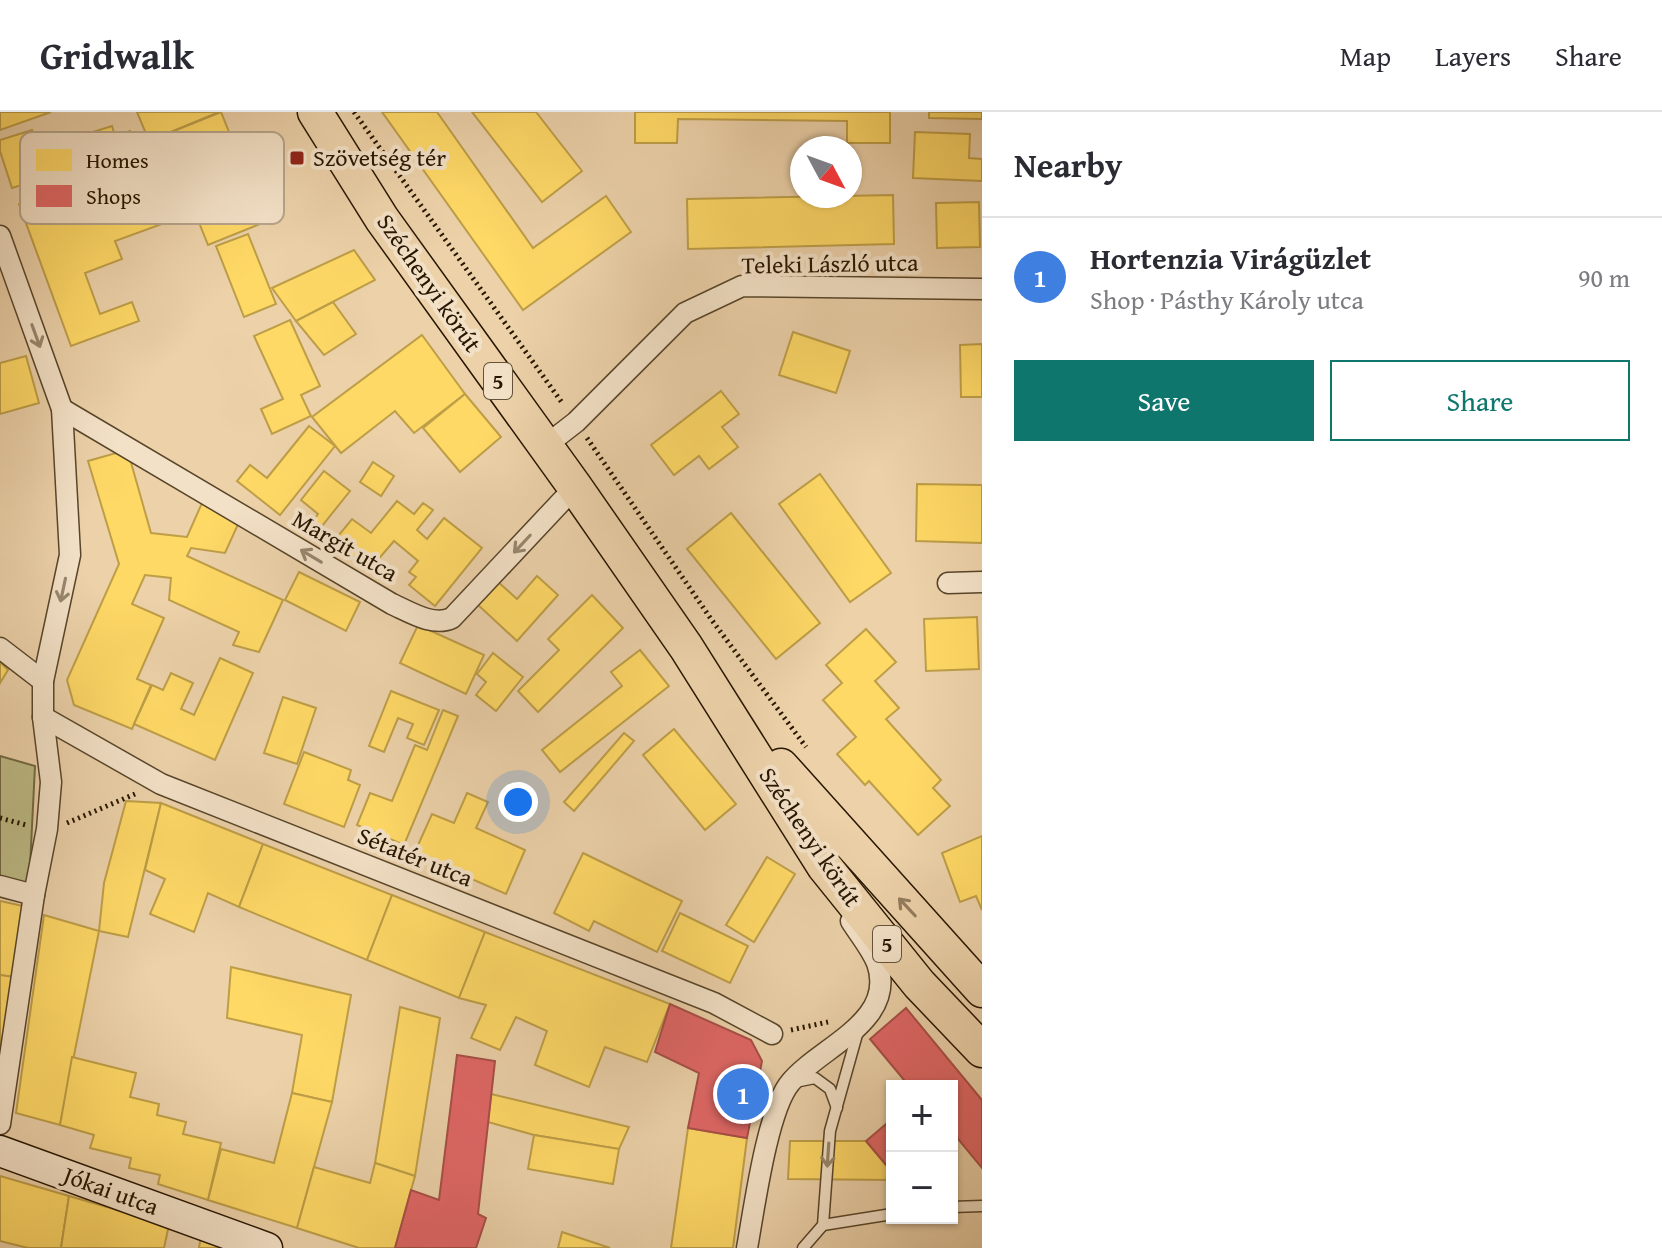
<!DOCTYPE html>
<meta charset="utf-8">
<style>
:root{--surface:#fff;--page:#f7f7f7;--text:#2b2b33;--muted:#7c7c81;--line:#e1e1e2;--accent:#0f766e}
body{margin:0;font-family:"Gentium Book Plus",serif;background:var(--page);color:var(--text)}
.controls{position:absolute;right:24px;bottom:24px;display:grid;overflow:hidden;border-radius:0px;box-shadow:0 2px 6px #0004}
.controls button{width:72px;height:72px;display:grid;place-items:center;padding:0;border:0;border-bottom:2px solid var(--line);background:var(--surface);color:var(--text);font:40px sans-serif}
.compass{position:absolute;left:790px;top:24px;width:72px;height:72px;border-radius:50%;background:var(--surface);box-shadow:0 2px 6px #0004;rotate:131deg}
.you{position:absolute;left:518px;top:690px;width:28px;height:28px;margin:-20px;border:6px solid #fff;border-radius:50%;background:#1a73e8;box-shadow:0 0 0 12px #1a73e833}
.badge{display:grid;place-items:center;width:52px;height:52px;border-radius:50%;background:var(--accent);color:#fff;font-size:26px;font-weight:700}
.pin{position:absolute;translate:-50% -50%;border:4px solid #fff;box-shadow:0 2px 8px #0006}
.list{margin:0;padding:0;list-style:none}
h2{display:flex;justify-content:space-between;align-items:center;height:104px;margin:0;padding:0 32px;font-size:34px}
h2 small{font-size:26px;font-weight:400;color:var(--muted)}
.list li{display:grid;grid-template-columns:52px 1fr auto;gap:24px;align-items:center;box-sizing:border-box;height:120px;padding:0 32px;border-top:2px solid var(--line)}
.list b{display:block;font-size:30px;white-space:nowrap}
.list p{margin:0;font-size:26px;white-space:nowrap;color:var(--muted)}
.list em{font-size:26px;font-style:normal;color:var(--muted)}
.actions{display:flex;gap:16px;padding:24px 32px}
.actions a{flex:1;padding:18px 0;border:2px solid var(--accent);border-radius:0px;text-align:center;font-size:28px;color:var(--accent)}
.actions .main{background:var(--accent);color:#fff}
.map{position:relative;flex:none;width:982px;height:1136px;overflow:hidden}
header{display:flex;align-items:center;gap:48px;box-sizing:border-box;height:112px;padding:0 40px;background:var(--surface);border-bottom:2px solid var(--line)}
header strong{font-size:38px}
nav{display:flex;gap:44px;margin-inline-start:auto;font-size:28px}
main{display:flex}
aside{flex:1;background:var(--surface)}
.map>svg:first-child{display:block}
.green{fill:#bcba85;stroke:#726842;stroke-width:2}
.homes{fill:#ffd966;stroke:#be9e47;stroke-width:2}
.shops{fill:#e06666;stroke:#a84e47;stroke-width:2}
.lines{fill:none;stroke-linecap:round;stroke-linejoin:round}
.lane-casing{stroke:#58452a;stroke-width:13}
.street-casing{stroke:#58452a;stroke-width:23}
.secondary-casing{stroke:#271600;stroke-width:33}
.primary-casing{stroke:#271600;stroke-width:37}
.path{stroke:#271600;stroke-width:5;stroke-dasharray:2 4;stroke-linecap:butt}
.lane{stroke:#f3e1c7;stroke-width:10}
.street{stroke:#f3e1c7;stroke-width:20}
.secondary{stroke:#f3e1c7;stroke-width:30}
.primary{stroke:#ecd1a9;stroke-width:34}
.oneway{stroke:#97866d}
.oneway2{stroke:#937d5d}
.poi-dot{fill:#8f2418;stroke:#f3e1c7;stroke-width:3}
.labels{text-anchor:middle;stroke-width:8;stroke-linejoin:round;paint-order:stroke}
.shield{fill:#f3e1c7;stroke:#64533c;stroke-width:2}
.shield-label{font-size:22px;font-weight:bold;fill:#271600}
.poi-label{font-size:24px;fill:#271600;stroke:#f3e1c7;text-anchor:start}
.street-label{font-size:24px;fill:#271600;stroke:#f3e1c7}
.key{fill:#f3e1c7;stroke:#b6a48b;stroke-width:2}
.key-label{font-size:22px;fill:#271600}
</style>
<header>
<strong>Gridwalk</strong>
<nav><a>Map</a><a>Layers</a><a>Share</a></nav>
</header>
<main>
<div class="map">
<svg width="982" height="1136" viewBox="0 0 982 1136">
<rect width="100%" height="100%" fill="#ecd1a9"/>
<filter id="stains"><feTurbulence type="fractalNoise" baseFrequency=".0025" numOctaves="4"/><feColorMatrix values="0 0 0 0 .2 0 0 0 0 .09 0 0 0 0 .02 0 0 0 .5 -.17"/></filter>
<radialGradient id="worn" r=".72"><stop offset=".6" stop-color="#630" stop-opacity="0"/><stop offset="1" stop-color="#630" stop-opacity=".3"/></radialGradient>
<path class="green" d="M0,644L35,654L29,775L0,768Z"/>
<g class="homes">
<path d="M0,0H51L0,18Z"/>
<path d="M137,0H219L149,29Z"/>
<path d="M221,0L265,110L208,133L164,23Z"/>
<path d="M382,0H437L533,136L606,84L631,120L523,198Z"/>
<path d="M472,0H536L582,59L542,90Z"/>
<path d="M635,0H890V31H847V9L678,7L677,31H635Z"/>
<path d="M929,0H982V7L929,6Z"/>
<path d="M112,14L115,24L130,19L136,38L12,76L0,39V28L32,18L38,37Z"/>
<path d="M915,20L970,22L969,46L982,47V69L913,66Z"/>
<path d="M150,45L173,108L115,129L122,147L85,161L100,202L132,190L139,209L71,234L19,92L54,79L66,111L139,84L135,73L130,75L123,55Z"/>
<path d="M893,83L894,132L688,137L687,87Z"/>
<path d="M979,90L980,135L937,136L936,91Z"/>
<path d="M248,122L276,192L244,205L216,134Z"/>
<path d="M354,138L375,168L296,209L272,176Z"/>
<path d="M333,190L356,222L324,243L296,209Z"/>
<path d="M290,208L320,274L301,283L311,304L272,322L261,297L283,287L254,224Z"/>
<path d="M793,220L850,239L836,281L779,263Z"/>
<path d="M422,223L465,282L414,321L395,299L341,341L312,305Z"/>
<path d="M982,232V285H961L960,233Z"/>
<path d="M26,244L39,291L0,302V251Z"/>
<path d="M721,279L739,302L722,315L738,335L709,357L699,344L674,363L651,333Z"/>
<path d="M465,282L501,325L460,360L423,316Z"/>
<path d="M309,314L335,334L280,403L237,369L250,353L267,366Z"/>
<path d="M116,341L130,347L151,421L187,425L202,391L240,408L225,441L191,436L187,444L283,488L259,540L233,533L239,520L169,488L171,466L145,463L132,492L164,506L137,567L151,573L132,617L74,593L67,568L119,452L88,349Z"/>
<path d="M373,350L394,364L381,384L360,370Z"/>
<path d="M324,359L350,379L318,419L311,412L318,402L301,388Z"/>
<path d="M820,362L891,461L850,490L779,392Z"/>
<path d="M917,372L982,373V431L916,429Z"/>
<path d="M397,389L414,402L423,391L433,398L417,418L427,427L444,406L482,436L435,494L409,473L416,465L409,460L418,449L394,429L370,457L334,429L352,407L371,421Z"/>
<path d="M731,401L820,511L776,547L687,437Z"/>
<path d="M299,460L360,490L346,519L285,488Z"/>
<path d="M537,464L558,483L517,529L477,492L497,469L517,487Z"/>
<path d="M592,483L623,516L538,600L518,579L559,538L548,527Z"/>
<path d="M977,505L979,557L926,559L924,507Z"/>
<path d="M418,513L484,543L466,582L400,551Z"/>
<path d="M866,517L896,550L875,569L899,596L886,607L941,668L933,676L950,694L918,723L869,669L865,673L837,642L856,625L823,588L842,571L826,553Z"/>
<path d="M640,538L669,574L560,660L542,638L622,574L611,560Z"/>
<path d="M493,541L523,565L496,599L476,583L486,570L477,562Z"/>
<path d="M220,546L253,561L215,648L134,612L152,573L163,578L171,561L193,571L181,597L194,603Z"/>
<path d="M0,550L8,558L0,571Z"/>
<path d="M391,579L439,598L424,633L407,626L413,612L398,606L384,640L369,634Z"/>
<path d="M283,585L316,596L297,652L264,641Z"/>
<path d="M443,598L458,604L404,733L357,713L370,681L392,689L415,633L427,638Z"/>
<path d="M674,617L736,692L705,718L643,643Z"/>
<path d="M624,621L634,629L574,699L564,690Z"/>
<path d="M304,640L351,658L348,668L360,673L344,715L284,692Z"/>
<path d="M467,681L488,690L476,716L525,738L506,782L414,742L432,702L454,711Z"/>
<path d="M126,689L161,691L128,825L99,819L104,771Z"/>
<path d="M161,691L263,732L239,795L208,781L194,820L150,802L165,767L145,758Z"/>
<path d="M982,724V798L976,784L960,790L942,741Z"/>
<path d="M263,732L392,783L367,848L239,795Z"/>
<path d="M583,741L682,789L657,840L594,809L589,819L554,801Z"/>
<path d="M767,745L795,762L754,830L726,813Z"/>
<path d="M392,783L485,820L459,886L367,848Z"/>
<path d="M0,789L23,794L14,865L0,863Z"/>
<path d="M680,801L748,834L730,871L662,839Z"/>
<path d="M44,803L99,819L60,1013L16,1001Z"/>
<path d="M485,820L670,892L647,950L605,935L589,975L535,953L547,919L516,905L500,938L471,926L486,893L459,886Z"/>
<path d="M231,855L351,883L332,990L292,981L302,923L227,906Z"/>
<path d="M0,863L14,865L0,949Z"/>
<path d="M400,895L440,906L415,1064L375,1051Z"/>
<path d="M72,945L136,961L130,985L159,992L157,1003L186,1010L183,1022L221,1031L208,1088L158,1072L160,1063L129,1056L131,1046L90,1036L94,1023L60,1013Z"/>
<path d="M292,981L332,990L297,1116L208,1088L221,1037L274,1051Z"/>
<path d="M491,982L629,1015L619,1037L534,1023L488,1010Z"/>
<path d="M688,1016L747,1026L733,1136H671Z"/>
<path d="M534,1023L619,1037L613,1072L528,1057Z"/>
<path d="M790,1029H866L892,1060V1068L788,1067Z"/>
<path d="M375,1051L415,1064L395,1136H359L297,1116L314,1055L370,1071Z"/>
<path d="M0,1064L69,1084L61,1136H28L0,1129Z"/>
<path d="M69,1084L169,1113L164,1136H61Z"/>
<path d="M562,1120L610,1136H558Z"/>
<path d="M201,1124L242,1136H199Z"/>
</g>
<g class="shops">
<path d="M670,892L751,928L762,949L747,1026L688,1016L699,961L655,940Z"/>
<path d="M906,896L982,988V1056L954,1022L952,1023V974H909L870,927Z"/>
<path d="M457,943L495,949L478,1102L486,1106L476,1136H395L411,1078L439,1088Z"/>
<path d="M892,1007V1060L866,1029Z"/>
</g>
<g class="lines">
<defs>
<g id="lane">
<path d="M795,970L815,966L830,977L837,996"/>
<path d="M952,1095L982,1094"/>
<path d="M823,1113L892,1102"/>
<path d="M803,1136L823,1113L830,1019L858,919"/>
</g>
<g id="street">
<path d="M0,124L62,297L70,443L43,569V605L51,670L47,717L34,783L0,1012"/>
<path d="M62,297L392,492C410,500 433,515 452,506L575,375"/>
<path d="M545,334L576,310L685,201L742,174L982,177"/>
<path d="M948,471L982,470"/>
<path d="M0,536L43,569"/>
<path d="M43,605L161,672L714,891L772,922"/>
<path d="M0,774L34,783"/>
<path d="M747,1136C754,1098 767,999 790,971C819,935 898,910 877,851C871,836 859,822 851,809"/>
</g>
<path id="secondary" d="M0,1039L267,1136"/>
<g id="primary">
<path d="M315,0L382,107L575,375L686,535L824,754L919,872L982,938"/>
<path d="M781,654L982,878"/>
</g>
</defs>
<use href="#lane" class="lane-casing"/>
<use href="#street" class="street-casing"/>
<use href="#secondary" class="secondary-casing"/>
<use href="#primary" class="primary-casing"/>
<g class="path">
<path d="M354,0L563,292"/>
<path d="M587,326L711,507L806,635"/>
<path d="M0,706L26,713"/>
<path d="M67,711L135,682"/>
<path d="M791,918L828,910"/>
</g>
<use href="#lane" class="lane"/>
<use href="#street" class="street"/>
<use href="#secondary" class="secondary"/>
<use href="#primary" class="primary"/>
</g>
<defs><path id="oneway-shaft" d="M-6 0H5M1.5-3L5.5 0L1.5 3" fill="none" stroke-width="1.6" stroke-linecap="round" stroke-linejoin="round" transform="scale(2)"/></defs>
<g class="oneway">
<use href="#oneway-shaft" transform="translate(36 224) rotate(70)"/>
<use href="#oneway-shaft" transform="translate(522 432) rotate(133)"/>
<use href="#oneway-shaft" transform="translate(311 444) rotate(-149)"/>
<use href="#oneway-shaft" transform="translate(63 478) rotate(102)"/>
<use href="#oneway-shaft" transform="translate(828 1043) rotate(94)"/>
</g>
<use class="oneway2" href="#oneway-shaft" transform="translate(907 795) rotate(-133)"/>
<rect class="poi-dot" x="289" y="38" width="16" height="16" rx="4"/>
<g class="labels">
<g class="shield">
<rect x="484" y="251" width="28" height="36" rx="6"/>
<rect x="873" y="814" width="28" height="36" rx="6"/>
</g>
<g class="shield-label">
<text x="498" y="277">5</text>
<text x="887" y="840">5</text>
</g>
<g class="poi-label">
<text x="313" y="54">Szövetség tér</text>
</g>
<g class="street-label">
<text transform="translate(830 152) rotate(-1)" y="8">Teleki László utca</text>
<text transform="translate(429 171) rotate(55)" y="8">Széchenyi körút</text>
<text transform="translate(345 434) rotate(30)" y="8">Margit utca</text>
<text transform="translate(810 725) rotate(56)" y="8">Széchenyi körút</text>
<text transform="translate(415 745) rotate(22)" y="8">Sétatér utca</text>
<text transform="translate(111 1079) rotate(20)" y="8">Jókai utca</text>
</g>
</g>
<rect x="20" y="20" width="264" height="92" rx="12" class="key"/>
<rect x="36" y="37" width="36" height="22" fill="#ffd966"/>
<rect x="36" y="73" width="36" height="22" fill="#e06666"/>
<g class="key-label">
<text x="86" y="56">Homes</text>
<text x="86" y="92">Shops</text>
</g>
<rect width="100%" height="100%" filter="url(#stains)"/>
<rect width="100%" height="100%" fill="url(#worn)"/>
</svg>
<div class="controls">
<button>+</button>
<button>−</button>
</div>
<svg class="compass" viewBox="-18 -18 36 36"><path d="M0-13l5 13h-10z" fill="#e53935"/><path d="M0 13l5-13h-10z" fill="#7c7c81"/></svg>
<div class="you"></div>
<div class="pin badge" style="left:743px;top:982px;background:#3f7fe0">1</div>
</div>
<aside>
<h2>Nearby<small></small></h2>
<ul class="list">
<li><span class="badge" style="background:#3f7fe0">1</span><div><b>Hortenzia Virágüzlet</b><p>Shop · Pásthy Károly utca</p></div><em>90 m</em></li>
</ul>
<div class="actions"><a class="main">Save</a><a>Share</a></div>
</aside>
</main>
